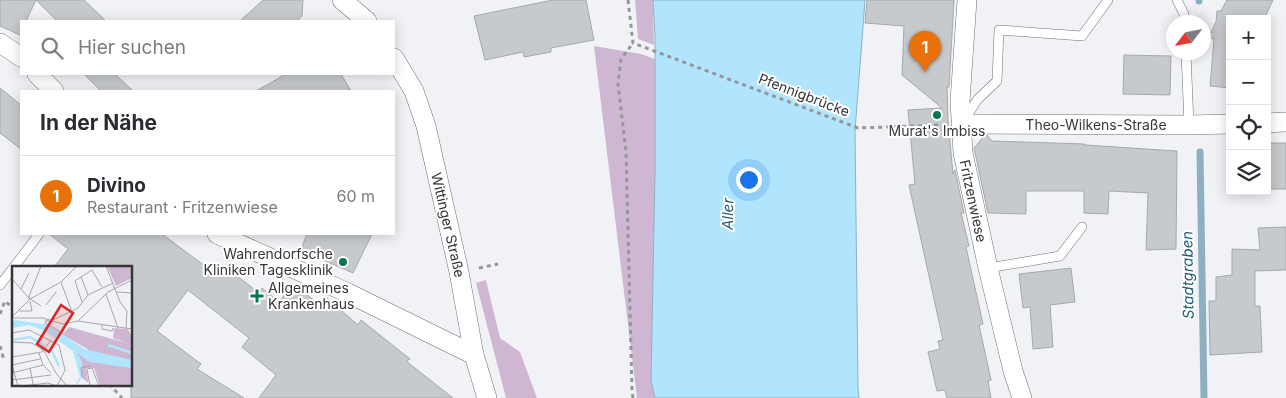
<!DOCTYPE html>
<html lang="de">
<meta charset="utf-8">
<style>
:root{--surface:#fff;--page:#f7f7f7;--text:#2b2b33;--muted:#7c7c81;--line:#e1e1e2;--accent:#ea580c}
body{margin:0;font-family:Inter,sans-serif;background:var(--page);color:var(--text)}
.controls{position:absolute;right:15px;top:15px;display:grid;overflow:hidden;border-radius:0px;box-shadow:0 2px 12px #0003}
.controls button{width:45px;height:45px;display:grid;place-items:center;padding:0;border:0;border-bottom:1px solid var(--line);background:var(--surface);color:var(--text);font:25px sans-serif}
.compass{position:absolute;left:1166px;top:15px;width:45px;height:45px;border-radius:50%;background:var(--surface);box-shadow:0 2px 12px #0003;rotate:238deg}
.you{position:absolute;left:748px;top:179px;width:18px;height:18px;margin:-12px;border:4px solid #fff;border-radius:50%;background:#1a73e8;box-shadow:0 0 0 8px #1a73e833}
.badge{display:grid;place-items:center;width:32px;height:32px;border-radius:50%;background:var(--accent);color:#fff;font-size:16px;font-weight:700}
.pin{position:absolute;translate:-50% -41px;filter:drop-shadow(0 1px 2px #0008)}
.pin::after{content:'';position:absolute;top:26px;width:18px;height:15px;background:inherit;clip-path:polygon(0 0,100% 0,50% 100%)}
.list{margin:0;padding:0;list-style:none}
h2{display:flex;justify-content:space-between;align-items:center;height:65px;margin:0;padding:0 20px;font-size:21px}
h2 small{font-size:16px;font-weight:400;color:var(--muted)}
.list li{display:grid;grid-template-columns:32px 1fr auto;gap:15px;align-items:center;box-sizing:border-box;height:80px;padding:0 20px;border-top:1px solid var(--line)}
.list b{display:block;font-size:19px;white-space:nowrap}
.list p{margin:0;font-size:16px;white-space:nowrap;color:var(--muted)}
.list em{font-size:16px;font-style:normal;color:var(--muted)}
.icon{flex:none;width:28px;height:28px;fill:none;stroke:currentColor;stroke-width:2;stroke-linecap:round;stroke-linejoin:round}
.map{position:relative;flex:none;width:1286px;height:398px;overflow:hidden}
.search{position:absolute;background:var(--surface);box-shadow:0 2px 12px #0003;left:20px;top:20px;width:375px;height:55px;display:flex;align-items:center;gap:12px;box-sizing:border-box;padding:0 18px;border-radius:0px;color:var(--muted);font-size:19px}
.panel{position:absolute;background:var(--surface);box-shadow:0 2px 12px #0003;left:20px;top:90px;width:375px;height:145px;border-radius:0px}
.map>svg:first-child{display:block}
.green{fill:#cfb7d4}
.water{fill:#b1e4fd;stroke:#8cb0c2}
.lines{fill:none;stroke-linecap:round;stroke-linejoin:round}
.stream{stroke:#8cb0c2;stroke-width:7}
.building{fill:#c7cacd;stroke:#a6a9ac}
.service-casing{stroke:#6f7073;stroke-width:10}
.minor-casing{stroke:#6f7073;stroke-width:20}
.path{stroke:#959698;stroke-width:3;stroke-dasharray:4 4;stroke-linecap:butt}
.service{stroke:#fff;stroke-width:9}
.minor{stroke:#fff;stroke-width:19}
.poi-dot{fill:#097650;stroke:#fff;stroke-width:2}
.labels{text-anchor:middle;stroke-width:4;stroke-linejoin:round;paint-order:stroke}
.street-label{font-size:14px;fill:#363637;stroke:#fff}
.poi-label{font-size:14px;fill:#363637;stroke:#fff}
.water-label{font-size:15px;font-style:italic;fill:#1e5c75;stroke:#fff}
.inset-river{fill:none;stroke:#b1e4fd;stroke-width:2.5}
.inset-road{fill:none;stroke:#a6a7aa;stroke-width:1}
.view{fill:#d62828;fill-opacity:0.15;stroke:#d62828;stroke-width:2.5}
.inset-edge{fill:none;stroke:#363637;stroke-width:2.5}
</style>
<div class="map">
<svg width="1286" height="398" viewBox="0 0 1286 398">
<rect width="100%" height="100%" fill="#f1f2f6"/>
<g class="green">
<path d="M635,0H653L654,45L638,39Z"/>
<path d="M594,46L641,54L655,59V174L651,381L655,398H637Z"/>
<path d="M486,280L500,338L520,352L537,398H506L476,283Z"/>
</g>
<path class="water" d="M653,0H865L855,131L858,388L859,398H655L651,381L655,174V35Z"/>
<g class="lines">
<g class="stream">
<path d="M1199,0V1"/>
<path d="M1200,152L1204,398"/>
</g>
</g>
<g class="building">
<path d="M0,0H84L106,21H57L36,0L26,21H21V32L20,35L0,26Z"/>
<path d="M263,0H303L302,16L297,21H240Z"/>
<path d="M553,0H586L594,40L551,48V52L524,57L523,52L485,60L474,16Z"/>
<path d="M867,0H954L949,87H947L948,121L953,174L955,170L964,213H961L969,246L966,247L983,324L979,325L991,380L988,381L991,398H947L945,390L937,391L928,352L940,349L938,341L943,340L909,185L915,184L908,110L942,108L902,75L904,26L865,23Z"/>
<path d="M1227,0H1273L1264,19H1230V88L1210,86L1214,39L1208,38L1216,22L1217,11H1221Z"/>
<path d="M1124,55L1171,56L1170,95L1123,94Z"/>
<path d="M84,74H115L133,91H101Z"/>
<path d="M286,74H341L351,91H256Z"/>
<path d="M0,88L21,105V149L0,133Z"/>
<path d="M985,135H987L992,141L1085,144V145L1177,151L1176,249L1146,250L1148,193L1109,191L1108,214L1084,213V191H1026V214L988,213L974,148Z"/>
<rect x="1267" y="143" width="19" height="46"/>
<path d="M1286,227V270L1255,271V306H1260L1262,352L1210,355L1209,301H1216V277L1232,275V249L1260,250L1258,228Z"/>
<path d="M49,234H162L217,275L224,266L258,292L262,288L279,302L293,284L320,305L326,297L358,325L361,320L410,359L406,361L453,398H259L276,375L242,347L249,338L188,290L157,331L201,364L197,369L244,398H131V267H54L68,249Z"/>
<path d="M307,234H372L353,273L303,251V244Z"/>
<path d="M1071,268L1075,302L1050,305L1053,347L1033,349L1030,307L1023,308L1019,274Z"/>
</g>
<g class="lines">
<defs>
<g id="service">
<path d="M1177,0L1184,14V22"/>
<path d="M1186,52L1189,125"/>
<path d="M964,120L978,99L997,81L999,30L1082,36L1108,0"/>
<path d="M14,267L39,234"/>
<path d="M988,268L1060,256L1082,227"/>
<path d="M0,285L14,267"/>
</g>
<g id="minor">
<path d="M342,0L367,21"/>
<path d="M967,0L960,101L963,153L988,268L1013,371L1022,398"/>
<path d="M0,43L21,57"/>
<path d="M394,58L414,91L426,126L459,272L474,355L487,398"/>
<path d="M37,74L54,91"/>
<path d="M1267,123L1286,122"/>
<path d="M961,124L1189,125L1230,124"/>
<path d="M217,234L348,293L474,355"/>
</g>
</defs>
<use href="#service" class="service-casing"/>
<use href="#minor" class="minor-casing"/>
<g class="path">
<path d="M628,0L633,43L858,128L941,125"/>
<path d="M479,268L498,264"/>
<path d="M0,314L5,301L14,309"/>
<path d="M0,346L4,360"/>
<path d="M109,384L122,398"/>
<path d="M633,398L632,390L626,152L618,84L621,59L633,43"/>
</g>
<use href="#service" class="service"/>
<use href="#minor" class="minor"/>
</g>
<g class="poi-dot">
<circle cx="937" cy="115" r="5"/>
<circle cx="343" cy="262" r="5"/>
<path d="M254.5 288.5h5v5h5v5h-5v5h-5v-5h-5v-5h5z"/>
</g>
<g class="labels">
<g class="street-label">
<text transform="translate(804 95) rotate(21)" y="5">Pfennigbrücke</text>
<text x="1096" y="130">Theo-Wilkens-Straße</text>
<text transform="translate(973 201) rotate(78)" y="5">Fritzenwiese</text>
<text transform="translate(448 225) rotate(77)" y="5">Wittinger Straße</text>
</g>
<g class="poi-label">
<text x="937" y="136">Murat's Imbiss</text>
<text x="333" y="259" text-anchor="end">Wahrendorfsche<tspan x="333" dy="16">Kliniken Tagesklinik</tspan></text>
<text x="268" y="293" text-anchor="start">Allgemeines<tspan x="268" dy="16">Krankenhaus</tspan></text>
</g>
<g class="water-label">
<text transform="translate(728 214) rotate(-89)" y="5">Aller</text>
<text transform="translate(1188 275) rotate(-91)" y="5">Stadtgraben</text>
</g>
</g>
<g transform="translate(12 266)">
<rect width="120" height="120" fill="#f1f2f6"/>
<path d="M95,0H120V12L104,20ZM33,53L41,56H33L52,67L57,61L115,77L101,72L102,62L116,63L120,71V120H88L82,102H74L76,115L70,111L65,86L74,93L77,84L32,58Z" fill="#cfb7d4"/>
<path d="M3,54L37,59L72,83L120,94V102L77,96L65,86L70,96L69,110L68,115L63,120L68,111L61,85L33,65L17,59L0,62V55Z" fill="#b1e4fd"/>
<path class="inset-river" d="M0,74L18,71L33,80M96,79L120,87M39,83L47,100"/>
<path class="inset-road" d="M94,0L108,36L115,45L114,62M69,11L76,29M0,13L17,32L29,40M49,16L60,46M9,23L17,7M105,26L120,27M94,28L106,62M16,33L29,0M70,36L63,15L80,4L90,21M34,39L44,26M7,45H20L18,35M0,51L18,33L49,16L65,0M0,52H31L51,58L66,55L120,63M41,54L66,42L76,29L101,17M66,55L96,26L120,14M90,59V63L100,65L101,62M0,67L17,64L47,79L53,104L45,120M0,76L20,77L32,85L44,107L55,120M27,87L31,99L39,107M0,91L30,86L39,74M0,99L28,93M0,99L6,120M18,102L21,118M0,107L31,99M0,114L39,109M76,116L70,111L69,102L78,100M10,120L36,117L45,120M78,120L75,103L80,102L87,120"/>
<path class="view" d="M49,39L61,47L37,86L25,78Z"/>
<rect width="120" height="120" class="inset-edge"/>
</g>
</svg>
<div class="controls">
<button>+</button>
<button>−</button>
<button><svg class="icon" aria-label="locate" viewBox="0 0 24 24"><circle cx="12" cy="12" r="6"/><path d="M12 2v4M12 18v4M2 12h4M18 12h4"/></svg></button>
<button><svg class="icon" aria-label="layers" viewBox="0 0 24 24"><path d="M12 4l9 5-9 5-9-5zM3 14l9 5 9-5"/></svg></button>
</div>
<svg class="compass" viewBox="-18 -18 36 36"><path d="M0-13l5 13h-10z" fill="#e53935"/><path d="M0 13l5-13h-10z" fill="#7c7c81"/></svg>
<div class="you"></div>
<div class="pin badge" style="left:925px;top:72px;background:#e8710a">1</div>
<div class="search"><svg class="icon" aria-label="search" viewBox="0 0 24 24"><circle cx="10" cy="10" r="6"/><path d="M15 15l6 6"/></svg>Hier suchen</div>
<section class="panel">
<h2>In der Nähe<small></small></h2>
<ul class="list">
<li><span class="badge" style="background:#e8710a">1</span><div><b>Divino</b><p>Restaurant · Fritzenwiese</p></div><em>60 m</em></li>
</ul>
</section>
</div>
